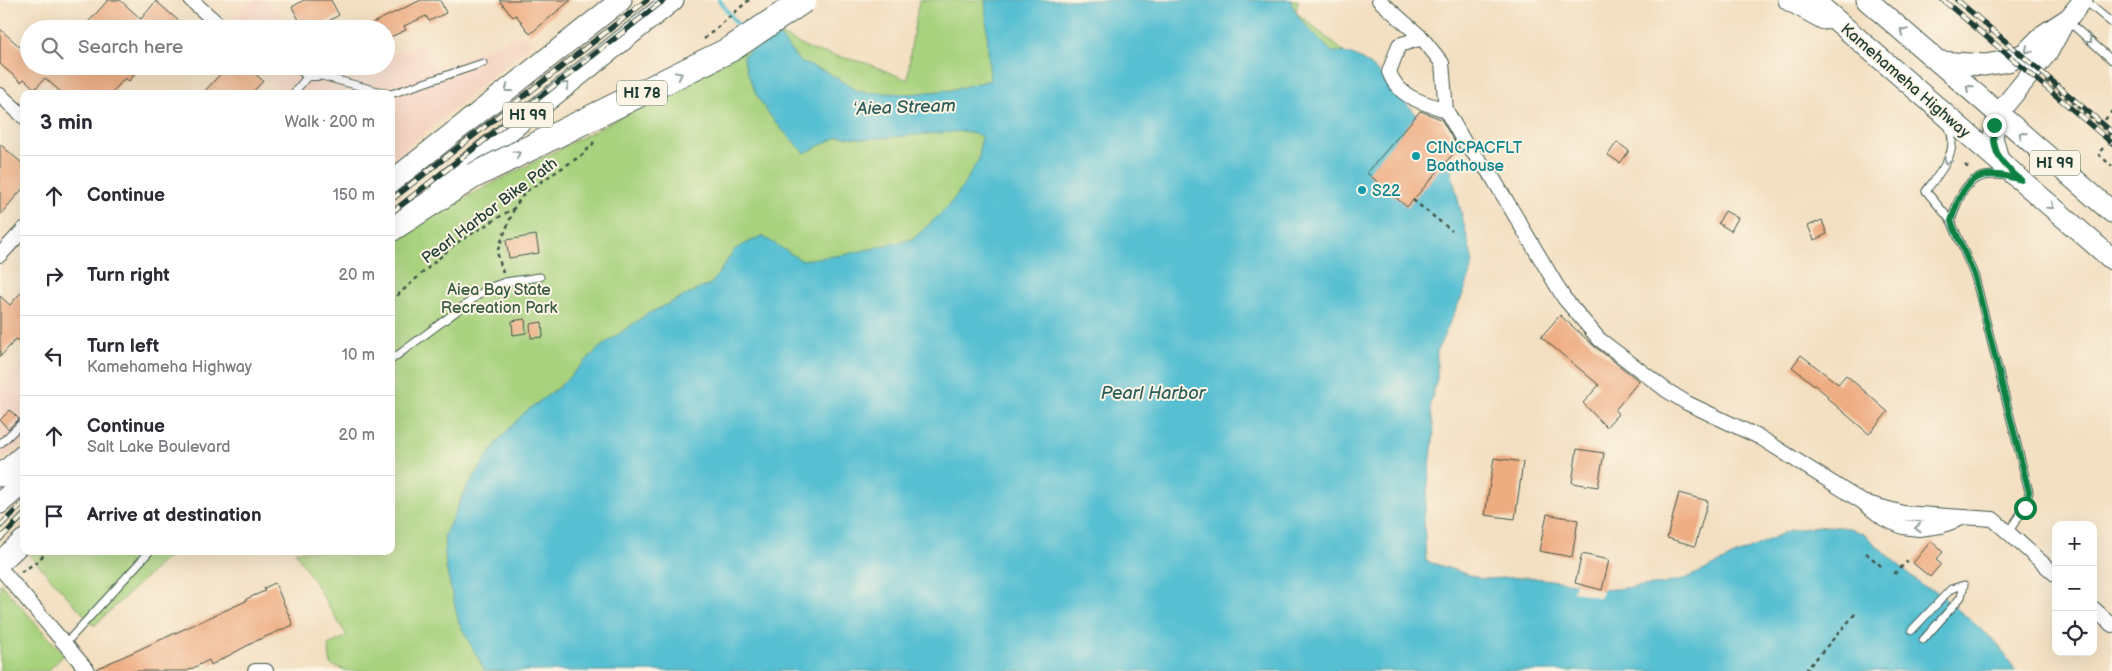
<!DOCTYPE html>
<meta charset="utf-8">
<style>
:root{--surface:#fff;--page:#f2f2f3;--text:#2b2b33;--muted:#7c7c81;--line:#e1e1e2}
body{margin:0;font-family:"Balsamiq Sans",sans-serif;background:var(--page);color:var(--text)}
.controls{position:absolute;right:15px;bottom:15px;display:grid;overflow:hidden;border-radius:10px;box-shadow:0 5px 20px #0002}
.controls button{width:45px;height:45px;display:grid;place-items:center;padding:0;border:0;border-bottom:1px solid var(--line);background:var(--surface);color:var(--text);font:25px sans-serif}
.stop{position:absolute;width:15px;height:15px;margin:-11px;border:4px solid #0b8043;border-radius:50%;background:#fff}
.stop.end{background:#0b8043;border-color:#fff;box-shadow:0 1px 5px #0008}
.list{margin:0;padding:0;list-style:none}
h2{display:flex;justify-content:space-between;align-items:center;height:65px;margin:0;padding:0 20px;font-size:21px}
h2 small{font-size:16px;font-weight:400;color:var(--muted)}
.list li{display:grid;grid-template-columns:32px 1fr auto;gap:15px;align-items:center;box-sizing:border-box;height:80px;padding:0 20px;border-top:1px solid var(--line)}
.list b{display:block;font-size:19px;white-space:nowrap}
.list p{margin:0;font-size:16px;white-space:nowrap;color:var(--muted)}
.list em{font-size:16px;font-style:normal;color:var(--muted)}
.icon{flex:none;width:28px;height:28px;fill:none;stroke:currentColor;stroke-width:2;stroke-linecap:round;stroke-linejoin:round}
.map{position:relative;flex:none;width:2112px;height:671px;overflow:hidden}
.search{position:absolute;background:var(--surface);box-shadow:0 5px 20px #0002;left:20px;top:20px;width:375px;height:55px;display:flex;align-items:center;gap:12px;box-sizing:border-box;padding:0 18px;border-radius:28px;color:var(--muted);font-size:19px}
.panel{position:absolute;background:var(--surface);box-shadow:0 5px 20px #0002;left:20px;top:90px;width:375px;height:465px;border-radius:10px}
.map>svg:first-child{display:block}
.built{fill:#f5d3c2}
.green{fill:#a8d27e;stroke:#648859}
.water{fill:#56bfd2;stroke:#3a7e83}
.pier{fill:#f3dfc1}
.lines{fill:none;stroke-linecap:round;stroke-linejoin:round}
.stream{stroke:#56bfd2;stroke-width:4.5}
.building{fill:#eeac81}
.lane-casing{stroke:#3f5549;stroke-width:9}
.street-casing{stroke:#3f5549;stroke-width:16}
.secondary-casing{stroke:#3f5549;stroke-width:21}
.primary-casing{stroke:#3f5549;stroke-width:23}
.highway-casing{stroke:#3f5549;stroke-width:27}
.path{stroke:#3f5549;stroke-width:2.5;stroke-dasharray:4 4;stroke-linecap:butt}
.lane{stroke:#fff;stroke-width:7}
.street{stroke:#fff;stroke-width:14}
.secondary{stroke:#fff;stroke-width:19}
.primary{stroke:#fff;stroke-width:21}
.highway{stroke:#fff;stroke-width:25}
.rail-casing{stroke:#1f3d34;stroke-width:5.5}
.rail{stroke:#fcf5e5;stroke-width:4;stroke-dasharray:11;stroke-linecap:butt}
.highway-bridge-casing{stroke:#3f5549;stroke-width:27;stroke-linecap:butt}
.highway-bridge{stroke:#fff;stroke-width:25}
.oneway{stroke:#8f9e9a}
.route{stroke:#0b8043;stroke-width:6}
.culture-dot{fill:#0f9aa8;stroke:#fcf5e5;stroke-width:2}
.labels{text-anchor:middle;stroke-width:4;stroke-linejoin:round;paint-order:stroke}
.shield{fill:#fcf5e5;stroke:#617469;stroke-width:1}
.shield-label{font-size:15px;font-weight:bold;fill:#1f3d34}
.street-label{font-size:16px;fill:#1f3d34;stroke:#fcf5e5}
.culture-label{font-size:16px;fill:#0d838f;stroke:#fcf5e5;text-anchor:start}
.park-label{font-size:16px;fill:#3a5b43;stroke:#fcf5e5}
.water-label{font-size:18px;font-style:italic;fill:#2d5e5c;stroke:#fcf5e5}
</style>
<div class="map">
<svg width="2112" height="671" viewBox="0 0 2112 671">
<rect width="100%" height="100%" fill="#fcf5e5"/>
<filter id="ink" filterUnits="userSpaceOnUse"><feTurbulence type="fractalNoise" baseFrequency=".02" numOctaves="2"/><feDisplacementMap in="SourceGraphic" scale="10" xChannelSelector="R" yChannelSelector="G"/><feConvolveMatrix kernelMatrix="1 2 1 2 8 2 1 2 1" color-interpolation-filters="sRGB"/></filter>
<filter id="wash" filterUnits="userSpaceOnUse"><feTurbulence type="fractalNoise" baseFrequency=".0096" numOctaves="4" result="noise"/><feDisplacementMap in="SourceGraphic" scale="20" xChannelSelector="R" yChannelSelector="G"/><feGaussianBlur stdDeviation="1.12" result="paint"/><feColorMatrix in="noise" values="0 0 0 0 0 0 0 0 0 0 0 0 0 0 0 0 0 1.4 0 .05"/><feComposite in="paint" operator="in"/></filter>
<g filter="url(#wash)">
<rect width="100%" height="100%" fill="#f3dfc1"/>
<g class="built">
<path d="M252,0H266L295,29H223Z"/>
<path d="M522,34L530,44L391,161V94H272V85L254,66H332L340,74L361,66H386V57L423,43L435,70Z"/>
<path d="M24,360V441L0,461V387Z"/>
</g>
<g class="green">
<path d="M919,0H998L1014,76L967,97L823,94L776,32L811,50L866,63L908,80L911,47Z"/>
<path d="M1263,0H1298L1296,12L1343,51L1345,63Z"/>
<path d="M765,32L770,98L964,131L1004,132L927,240L691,314L559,387L524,413L498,441L468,486L458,505L511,671H348L331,665L328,645L347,636L295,551H391V242L417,223L632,111Z"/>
<path d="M26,551H174L94,626Z"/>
<path d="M0,583L64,655L48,671H0Z"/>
</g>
<path class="water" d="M985,0H1291C1293,17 1320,39 1332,52C1369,50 1393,90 1415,114C1426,126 1438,138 1450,150V166L1473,262L1466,287L1437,351V379L1430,404L1434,432L1424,519L1426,561L1482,579L1526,577L1575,583L1602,590L1615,589L1663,584L1687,578L1790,530L1828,526L1850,528L1865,535L1922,586L1936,591L1997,643L2016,671H485L459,623L446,568L444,536L468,486L498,441L524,413L559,387L599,348L647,314L712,283L735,249L762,236L801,260L844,255L913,239L945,210L960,191L979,159L981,136L964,131L867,139L839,136L805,153C771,119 755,104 743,56L776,32L800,62L827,72L859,92L909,94L951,90L990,80Z"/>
<path class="pier" d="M1575,583L1602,590L1600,598L1573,591Z"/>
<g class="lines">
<path class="stream" d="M719,0L742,31"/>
</g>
<g id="blocks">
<g class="building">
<path d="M108,0H120L141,19L156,1L180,22L174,29H82Z"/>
<path d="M304,0H331L339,15L315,29H304L292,7Z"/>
<path d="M421,0H440L446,13L429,21L426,16L404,26L406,30L386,39V29H360Z"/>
<path d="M499,0H571L530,34L516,15L513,17Z"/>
<path d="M0,29L29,55V66H141L129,81L125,78L111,94H63L45,78L35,89L24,79L21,82L0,64Z"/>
<path d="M228,66H247L263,81L251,94H202Z"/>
<path d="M1420,111L1441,119L1458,148L1407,207L1367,173Z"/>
<path d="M1617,142L1629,151L1620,163L1608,155Z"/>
<path d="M0,144L24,165V187L0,215Z"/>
<path d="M1725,211L1738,218L1731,231L1718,223Z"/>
<path d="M1822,220L1827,234L1814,240L1808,226Z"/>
<path d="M536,235L539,253L509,258L506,240Z"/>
<path d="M24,289V347L16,339L0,357V296L10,305Z"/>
<path d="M1560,315L1594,346L1639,381L1615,410L1618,414L1606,427L1583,403L1599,385L1541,337Z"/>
<path d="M525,319L526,333L513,335L512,321Z"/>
<path d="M542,322L543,337L531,338L530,324Z"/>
<path d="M1801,355L1838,384L1846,375L1888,412L1869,434L1827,398L1828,396L1792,367Z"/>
<path d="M10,410L19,419L8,429L0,420Z"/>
<path d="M1577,449L1604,453L1598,487L1572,483Z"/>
<path d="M1494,458L1523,462L1515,519L1485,515Z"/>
<path d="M1679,493L1708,501L1695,546L1667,538Z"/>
<path d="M1547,514L1578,520L1572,557L1539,551Z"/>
<path d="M1931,541L1943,552L1936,560L1941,564L1930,577L1913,563Z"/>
<path d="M1582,554L1609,560L1602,590L1575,583Z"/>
<path d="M275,583L293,625L258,640L211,665L209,660L187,671H97L96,669L246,601V599L265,591L264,588Z"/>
</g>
</g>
</g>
<g filter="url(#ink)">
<use href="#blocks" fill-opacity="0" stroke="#3f5549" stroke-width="1"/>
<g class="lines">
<defs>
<g id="lane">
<path d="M2084,0L2112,23"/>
<path d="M2069,22L2112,60"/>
<path d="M218,24L254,26L256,29"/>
<path d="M296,66L307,77"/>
<path d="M293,94L307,77L322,76L389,94"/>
<path d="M391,94L483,63"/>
<path d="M1948,126C1961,151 1940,172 1926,191L1951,221L1975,277L2029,492L2025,507L2009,531"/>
<path d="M1951,221C1961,190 1969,170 2006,176"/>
<path d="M391,360L488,288L505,282L540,277"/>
<path d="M0,444L24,421"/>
<path d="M1912,630L1951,589L1964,585L1961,597L1923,640"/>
<path d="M65,644L150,551"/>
</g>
<g id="street">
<path d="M191,0L218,24"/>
<path d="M1379,0L1422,38L1442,63L1446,110L1463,140L1491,175L1564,298L1599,339L1666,390L1687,403L1761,438L1861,501L1884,519L1903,527L1919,529L1941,526L1965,517"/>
<path d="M1422,38L1399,45L1389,72C1399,98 1421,102 1446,110"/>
<path d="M0,95L24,117"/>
<path d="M0,255L24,229"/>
<path d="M1867,503L1903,513L1993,519L2056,575"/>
<path d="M0,568L88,671"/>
<path d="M2093,608L2112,625"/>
<path d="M255,671H266"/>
</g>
<path id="secondary" d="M2000,163L1993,137L1998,114L2049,51L2063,25L2083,0"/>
<g id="primary">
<path d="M1789,0L1824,19"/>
<path d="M1813,0L2112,259"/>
<path d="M1867,0L2112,212"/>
<path d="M1939,62L1985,65L2008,61L2026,53L2044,35L2067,20"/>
<path d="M391,182L621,0"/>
<path d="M442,184L673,0"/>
<path d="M0,476L24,455"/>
<path d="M0,503L24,482"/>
<path d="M0,562L24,540"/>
</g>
<path id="highway" d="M391,229L473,176"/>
</defs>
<use href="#lane" class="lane-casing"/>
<use href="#street" class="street-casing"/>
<use href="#secondary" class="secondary-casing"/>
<use href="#primary" class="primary-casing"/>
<use href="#highway" class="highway-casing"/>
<g class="path">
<path d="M1989,30L1992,46"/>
<path d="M704,39L749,0"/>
<path d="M2046,81L2112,136"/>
<path d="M2100,126L2112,111"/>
<path d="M2108,134L2109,139H2112"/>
<path d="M2103,148L2098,154L2112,166"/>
<path d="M1965,165L1971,170"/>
<path d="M1413,200L1452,231"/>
<path d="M503,273L497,252L514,209"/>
<path d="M391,301L455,244L514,208L525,192L582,155L593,144L594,139"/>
<path d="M1866,553L1882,567"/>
<path d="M21,572L37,562L47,551"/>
<path d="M1894,574L1908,561"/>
<path d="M1809,671L1807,669L1856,613"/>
</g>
<use href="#lane" class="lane"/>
<use href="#street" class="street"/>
<use href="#secondary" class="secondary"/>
<use href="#primary" class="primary"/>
<use href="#highway" class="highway"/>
<defs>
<g id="rail">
<path d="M1943,0L2112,143"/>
<path d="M1957,0L2112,132"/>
<path d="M391,200L647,0"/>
<path d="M391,213L664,0"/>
<path d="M0,526L24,502"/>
<path d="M0,539L24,515"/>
</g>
</defs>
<use href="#rail" class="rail-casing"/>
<use href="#rail" class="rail"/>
<defs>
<path id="highway-bridge" d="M473,176L731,49L804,0"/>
</defs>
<use href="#highway-bridge" class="highway-bridge-casing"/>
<use href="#highway-bridge" class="highway-bridge"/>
</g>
<defs><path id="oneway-chevron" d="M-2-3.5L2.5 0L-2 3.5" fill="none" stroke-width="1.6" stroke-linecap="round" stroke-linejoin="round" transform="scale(1.25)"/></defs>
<g class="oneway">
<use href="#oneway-chevron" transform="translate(1903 31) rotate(-139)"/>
<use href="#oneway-chevron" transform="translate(2089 40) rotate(41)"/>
<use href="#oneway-chevron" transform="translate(2028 50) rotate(139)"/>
<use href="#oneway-chevron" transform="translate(679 75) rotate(-26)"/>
<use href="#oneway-chevron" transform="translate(566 85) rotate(-39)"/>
<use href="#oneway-chevron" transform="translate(1969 88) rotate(-139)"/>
<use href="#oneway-chevron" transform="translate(508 89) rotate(142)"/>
<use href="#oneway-chevron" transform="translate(2022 135) rotate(-139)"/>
<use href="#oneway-chevron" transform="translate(517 154) rotate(-26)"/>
<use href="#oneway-chevron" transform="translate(1947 161) rotate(119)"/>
<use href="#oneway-chevron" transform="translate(2051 206) rotate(41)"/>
<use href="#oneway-chevron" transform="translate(1918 528) rotate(179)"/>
</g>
</g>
<g class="lines" filter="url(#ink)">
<path class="route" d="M1994,125C1991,153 2001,163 2021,180C1975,166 1964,180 1951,221L1975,277L2029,492L2025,508"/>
</g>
<g class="culture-dot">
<circle cx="1416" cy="156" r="5"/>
<circle cx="1362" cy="190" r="5"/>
</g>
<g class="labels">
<g class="shield">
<rect x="617" y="80.5" width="50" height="25" rx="4"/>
<rect x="503" y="102.5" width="50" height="25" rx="4"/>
<rect x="2030" y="150.5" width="50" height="25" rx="4"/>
</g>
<g class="shield-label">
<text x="642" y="98">HI 78</text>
<text x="528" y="120">HI 99</text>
<text x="2055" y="168">HI 99</text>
</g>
<g class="street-label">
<text transform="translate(1906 80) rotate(41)" y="6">Kamehameha Highway</text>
<text transform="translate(489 210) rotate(-37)" y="6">Pearl Harbor Bike Path</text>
</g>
<g class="culture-label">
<text x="1426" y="153">CINCPACFLT<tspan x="1426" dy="18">Boathouse</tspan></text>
<text x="1372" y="196">S22</text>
</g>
<g class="park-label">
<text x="499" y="295">Aiea Bay State<tspan x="499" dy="18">Recreation Park</tspan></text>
</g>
<g class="water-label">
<text transform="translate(904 107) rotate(-2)" y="6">ʻAiea Stream</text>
<text x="1153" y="399">Pearl Harbor</text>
</g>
</g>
</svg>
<div class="controls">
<button>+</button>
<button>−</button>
<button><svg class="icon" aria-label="locate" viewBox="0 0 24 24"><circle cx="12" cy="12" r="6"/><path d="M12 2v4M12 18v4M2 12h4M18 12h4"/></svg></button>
</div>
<div class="stop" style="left:2025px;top:508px"></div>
<div class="stop end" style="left:1994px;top:125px"></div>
<div class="search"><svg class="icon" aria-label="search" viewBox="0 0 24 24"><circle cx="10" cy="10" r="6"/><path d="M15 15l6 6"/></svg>Search here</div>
<section class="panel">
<h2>3 min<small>Walk · 200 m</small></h2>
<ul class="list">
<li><svg class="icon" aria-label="ahead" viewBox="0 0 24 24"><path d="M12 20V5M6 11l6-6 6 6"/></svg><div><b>Continue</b></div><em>150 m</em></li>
<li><svg class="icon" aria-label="right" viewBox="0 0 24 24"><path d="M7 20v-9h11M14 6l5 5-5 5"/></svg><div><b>Turn right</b></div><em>20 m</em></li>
<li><svg class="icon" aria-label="left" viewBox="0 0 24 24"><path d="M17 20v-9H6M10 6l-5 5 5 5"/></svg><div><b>Turn left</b><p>Kamehameha Highway</p></div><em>10 m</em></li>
<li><svg class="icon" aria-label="ahead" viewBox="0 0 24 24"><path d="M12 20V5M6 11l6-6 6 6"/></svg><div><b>Continue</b><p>Salt Lake Boulevard</p></div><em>20 m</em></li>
<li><svg class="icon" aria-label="arrive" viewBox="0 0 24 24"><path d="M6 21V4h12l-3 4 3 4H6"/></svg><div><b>Arrive at destination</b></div></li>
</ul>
</section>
</div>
